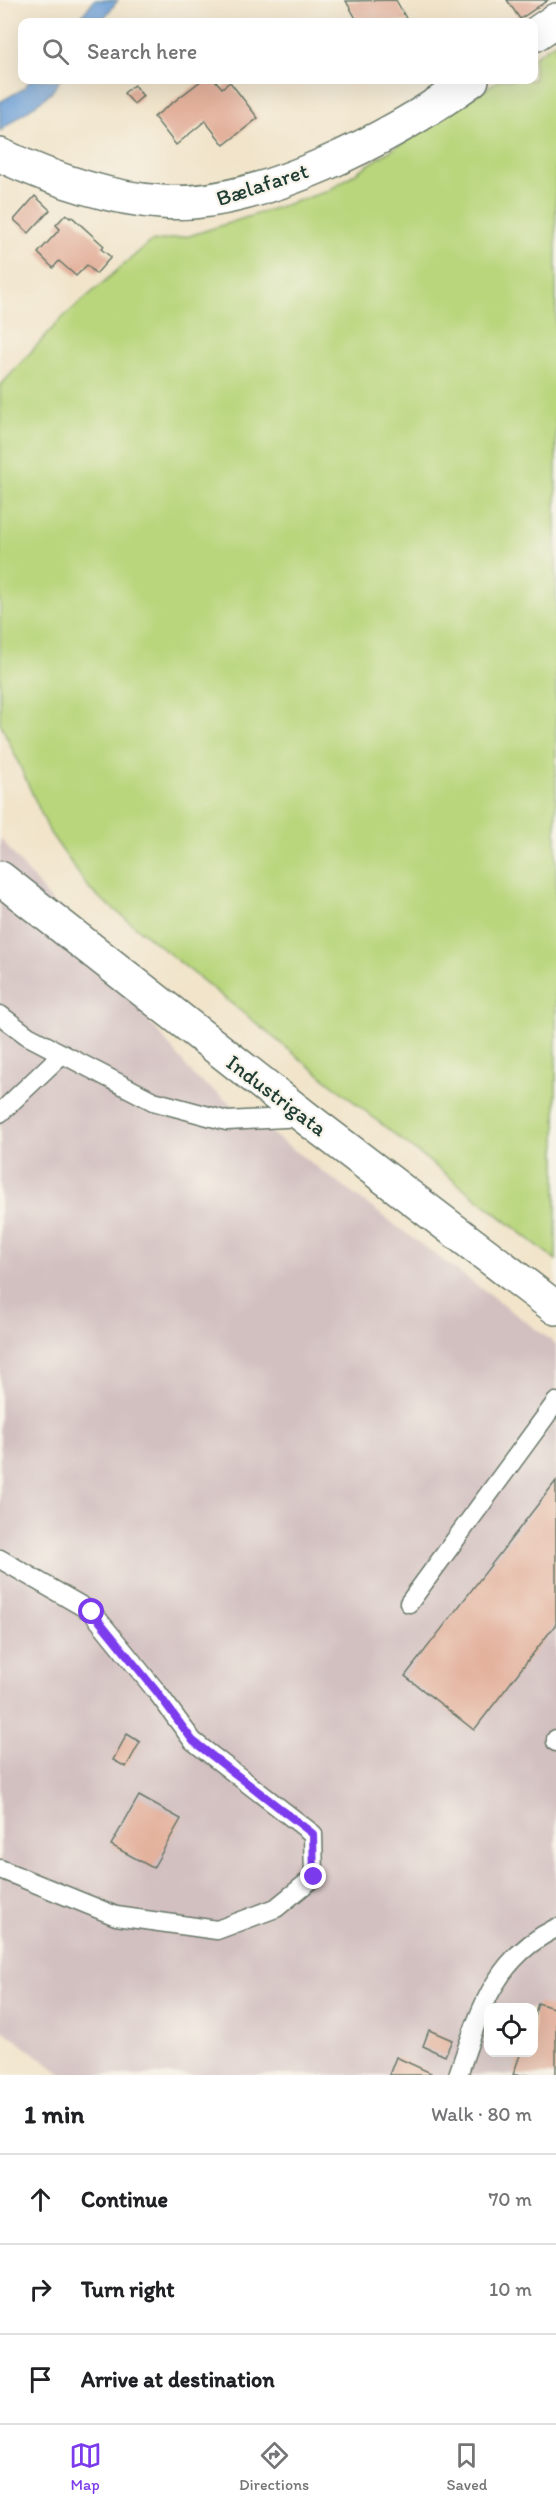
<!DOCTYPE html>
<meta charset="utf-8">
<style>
:root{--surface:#fff;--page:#f6f6f6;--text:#202124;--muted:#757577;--line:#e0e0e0;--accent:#7c3aed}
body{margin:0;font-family:Itim,sans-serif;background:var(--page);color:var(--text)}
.controls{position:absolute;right:18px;bottom:18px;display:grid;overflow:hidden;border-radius:12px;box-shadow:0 6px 24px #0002}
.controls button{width:54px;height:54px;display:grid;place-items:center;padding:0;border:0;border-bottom:2px solid var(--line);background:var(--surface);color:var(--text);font:30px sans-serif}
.stop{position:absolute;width:18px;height:18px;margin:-14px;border:4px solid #7c3aed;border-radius:50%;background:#fff}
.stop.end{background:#7c3aed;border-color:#fff;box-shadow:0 2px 6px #0008}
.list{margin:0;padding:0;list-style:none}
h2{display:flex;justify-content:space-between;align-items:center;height:78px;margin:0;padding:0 24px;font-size:26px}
h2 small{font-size:20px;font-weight:400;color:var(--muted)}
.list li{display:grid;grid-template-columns:39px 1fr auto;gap:18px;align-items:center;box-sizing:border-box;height:90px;padding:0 24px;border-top:2px solid var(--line)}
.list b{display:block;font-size:22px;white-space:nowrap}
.list em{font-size:20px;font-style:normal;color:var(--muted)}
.icon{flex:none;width:33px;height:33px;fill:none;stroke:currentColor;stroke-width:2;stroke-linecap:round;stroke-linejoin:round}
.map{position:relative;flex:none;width:556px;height:2075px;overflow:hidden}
.search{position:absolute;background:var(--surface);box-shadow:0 6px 24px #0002;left:18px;right:18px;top:18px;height:66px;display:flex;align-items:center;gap:15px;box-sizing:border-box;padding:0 21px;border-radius:12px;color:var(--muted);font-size:22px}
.sheet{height:348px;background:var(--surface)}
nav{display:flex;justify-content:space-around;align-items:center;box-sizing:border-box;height:84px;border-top:2px solid var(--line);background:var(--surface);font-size:16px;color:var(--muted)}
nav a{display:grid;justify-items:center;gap:3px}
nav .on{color:var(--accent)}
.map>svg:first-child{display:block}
.industrial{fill:#d2bfc0;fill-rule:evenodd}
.green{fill:#b9d67d;stroke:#6c8a58;stroke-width:1.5}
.water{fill:#6b9ed7;stroke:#456e86;stroke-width:1.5}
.building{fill:#e3b19c}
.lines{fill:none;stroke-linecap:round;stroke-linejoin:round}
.lane-casing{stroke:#687768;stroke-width:21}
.street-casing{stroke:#687768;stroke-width:36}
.lane{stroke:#fff;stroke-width:18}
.street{stroke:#fff;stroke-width:33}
.route{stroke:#7c3aed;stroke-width:8}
.labels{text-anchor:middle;stroke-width:4.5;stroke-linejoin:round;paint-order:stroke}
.street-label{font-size:22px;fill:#1f3d34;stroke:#f7f3e8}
</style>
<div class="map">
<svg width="556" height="2075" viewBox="0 0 556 2075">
<rect width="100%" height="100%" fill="#f7f3e8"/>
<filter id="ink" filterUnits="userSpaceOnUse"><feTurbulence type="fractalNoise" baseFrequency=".0167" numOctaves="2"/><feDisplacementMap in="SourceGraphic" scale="12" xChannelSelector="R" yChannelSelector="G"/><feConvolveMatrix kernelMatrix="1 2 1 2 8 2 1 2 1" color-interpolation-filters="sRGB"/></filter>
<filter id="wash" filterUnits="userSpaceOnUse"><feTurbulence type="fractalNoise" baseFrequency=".008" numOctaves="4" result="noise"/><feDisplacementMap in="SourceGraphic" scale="24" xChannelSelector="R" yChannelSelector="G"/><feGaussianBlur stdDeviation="1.35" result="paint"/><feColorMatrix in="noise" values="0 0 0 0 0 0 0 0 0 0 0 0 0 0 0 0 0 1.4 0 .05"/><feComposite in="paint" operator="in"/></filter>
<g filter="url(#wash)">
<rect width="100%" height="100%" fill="#f1e4ca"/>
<path class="industrial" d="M0,838L195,1077L556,1344V2075H63L0,2028ZM488,2008H534V2052H488Z"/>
<path class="green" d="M556,42V1260L394,1134L90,890L50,833L0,722V386L60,320L150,242L189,236L328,191L499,80H534V57Z"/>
<g class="water">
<path d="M94,0H118L101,22H77Z"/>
<path d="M31,80H60L51,93L0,131V102L23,89Z"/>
</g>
<g id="blocks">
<g class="building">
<path d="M396,0L408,22H358L346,1Z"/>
<path d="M507,0H548L520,19Z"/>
<path d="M202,80H215L222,88L230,82L258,118L224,145L205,121L176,145L154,117Z"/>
<path d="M134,85L143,96L134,104L124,93Z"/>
<path d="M35,196L50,210L29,233L14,220Z"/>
<path d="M66,214L70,218L72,217L104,246L101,249L111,257L96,274L87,265L76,276L59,261L53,268L38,253L60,229L56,225Z"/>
<path d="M556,1481V1624L474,1730L405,1676Z"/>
<path d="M127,1734L140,1742L126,1767L113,1760Z"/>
<path d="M139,1796L181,1819L153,1868L111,1845Z"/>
<path d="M538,2003L556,2009V2075H513L521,2052H534V2017Z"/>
<path d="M429,2030L452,2040L445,2056L423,2046Z"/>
<path d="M396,2057L431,2073L430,2075H389Z"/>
</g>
</g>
</g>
<g filter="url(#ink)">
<use href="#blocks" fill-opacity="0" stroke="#687768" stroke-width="1.5"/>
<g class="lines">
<defs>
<g id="lane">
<path d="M0,1015L28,1036L153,1101L227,1121L303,1117"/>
<path d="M0,1113L62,1054"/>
<path d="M0,1559L92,1612L157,1692L193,1741L313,1834L314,1877L276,1908L217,1930L116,1916L0,1869"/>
<path d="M409,1603L556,1402"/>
<path d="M556,1739V1742"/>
<path d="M458,2075C479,2014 493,1959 556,1928"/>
</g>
<g id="street">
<path d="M534,35L556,20"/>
<path d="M0,155C50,178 105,198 161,202C256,210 396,135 472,80"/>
<path d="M0,878L305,1117L556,1308"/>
</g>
</defs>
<use href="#lane" class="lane-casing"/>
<use href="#street" class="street-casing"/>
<use href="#lane" class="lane"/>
<use href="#street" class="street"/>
</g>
</g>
<g class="lines" filter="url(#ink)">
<path class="route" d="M92,1612L157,1692L193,1741L313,1834L314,1877"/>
</g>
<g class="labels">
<g class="street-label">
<text transform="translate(262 184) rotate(-18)" y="8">Bælafaret</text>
<text transform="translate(277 1095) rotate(37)" y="8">Industrigata</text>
</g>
</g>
</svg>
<div class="controls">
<button><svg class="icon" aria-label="locate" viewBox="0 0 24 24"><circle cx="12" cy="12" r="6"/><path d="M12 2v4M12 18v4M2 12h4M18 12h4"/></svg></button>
</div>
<div class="stop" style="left:92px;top:1612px"></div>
<div class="stop end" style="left:314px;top:1877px"></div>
<div class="search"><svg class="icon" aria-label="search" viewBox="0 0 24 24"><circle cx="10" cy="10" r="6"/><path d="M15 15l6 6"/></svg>Search here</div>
</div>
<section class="sheet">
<h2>1 min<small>Walk · 80 m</small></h2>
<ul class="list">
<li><svg class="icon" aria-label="ahead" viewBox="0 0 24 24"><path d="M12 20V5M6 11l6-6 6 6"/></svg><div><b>Continue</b></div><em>70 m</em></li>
<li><svg class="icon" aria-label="right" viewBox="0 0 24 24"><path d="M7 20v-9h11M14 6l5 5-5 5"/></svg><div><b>Turn right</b></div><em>10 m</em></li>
<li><svg class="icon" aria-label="arrive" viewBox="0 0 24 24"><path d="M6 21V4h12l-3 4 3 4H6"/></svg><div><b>Arrive at destination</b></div></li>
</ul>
</section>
<nav>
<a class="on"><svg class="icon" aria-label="map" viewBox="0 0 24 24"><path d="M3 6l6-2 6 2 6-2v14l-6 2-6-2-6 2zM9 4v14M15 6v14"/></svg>Map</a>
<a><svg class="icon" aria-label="directions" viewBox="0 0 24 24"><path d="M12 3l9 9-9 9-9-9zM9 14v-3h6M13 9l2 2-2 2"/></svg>Directions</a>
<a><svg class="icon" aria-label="saved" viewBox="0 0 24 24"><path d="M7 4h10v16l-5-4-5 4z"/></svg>Saved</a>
</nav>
